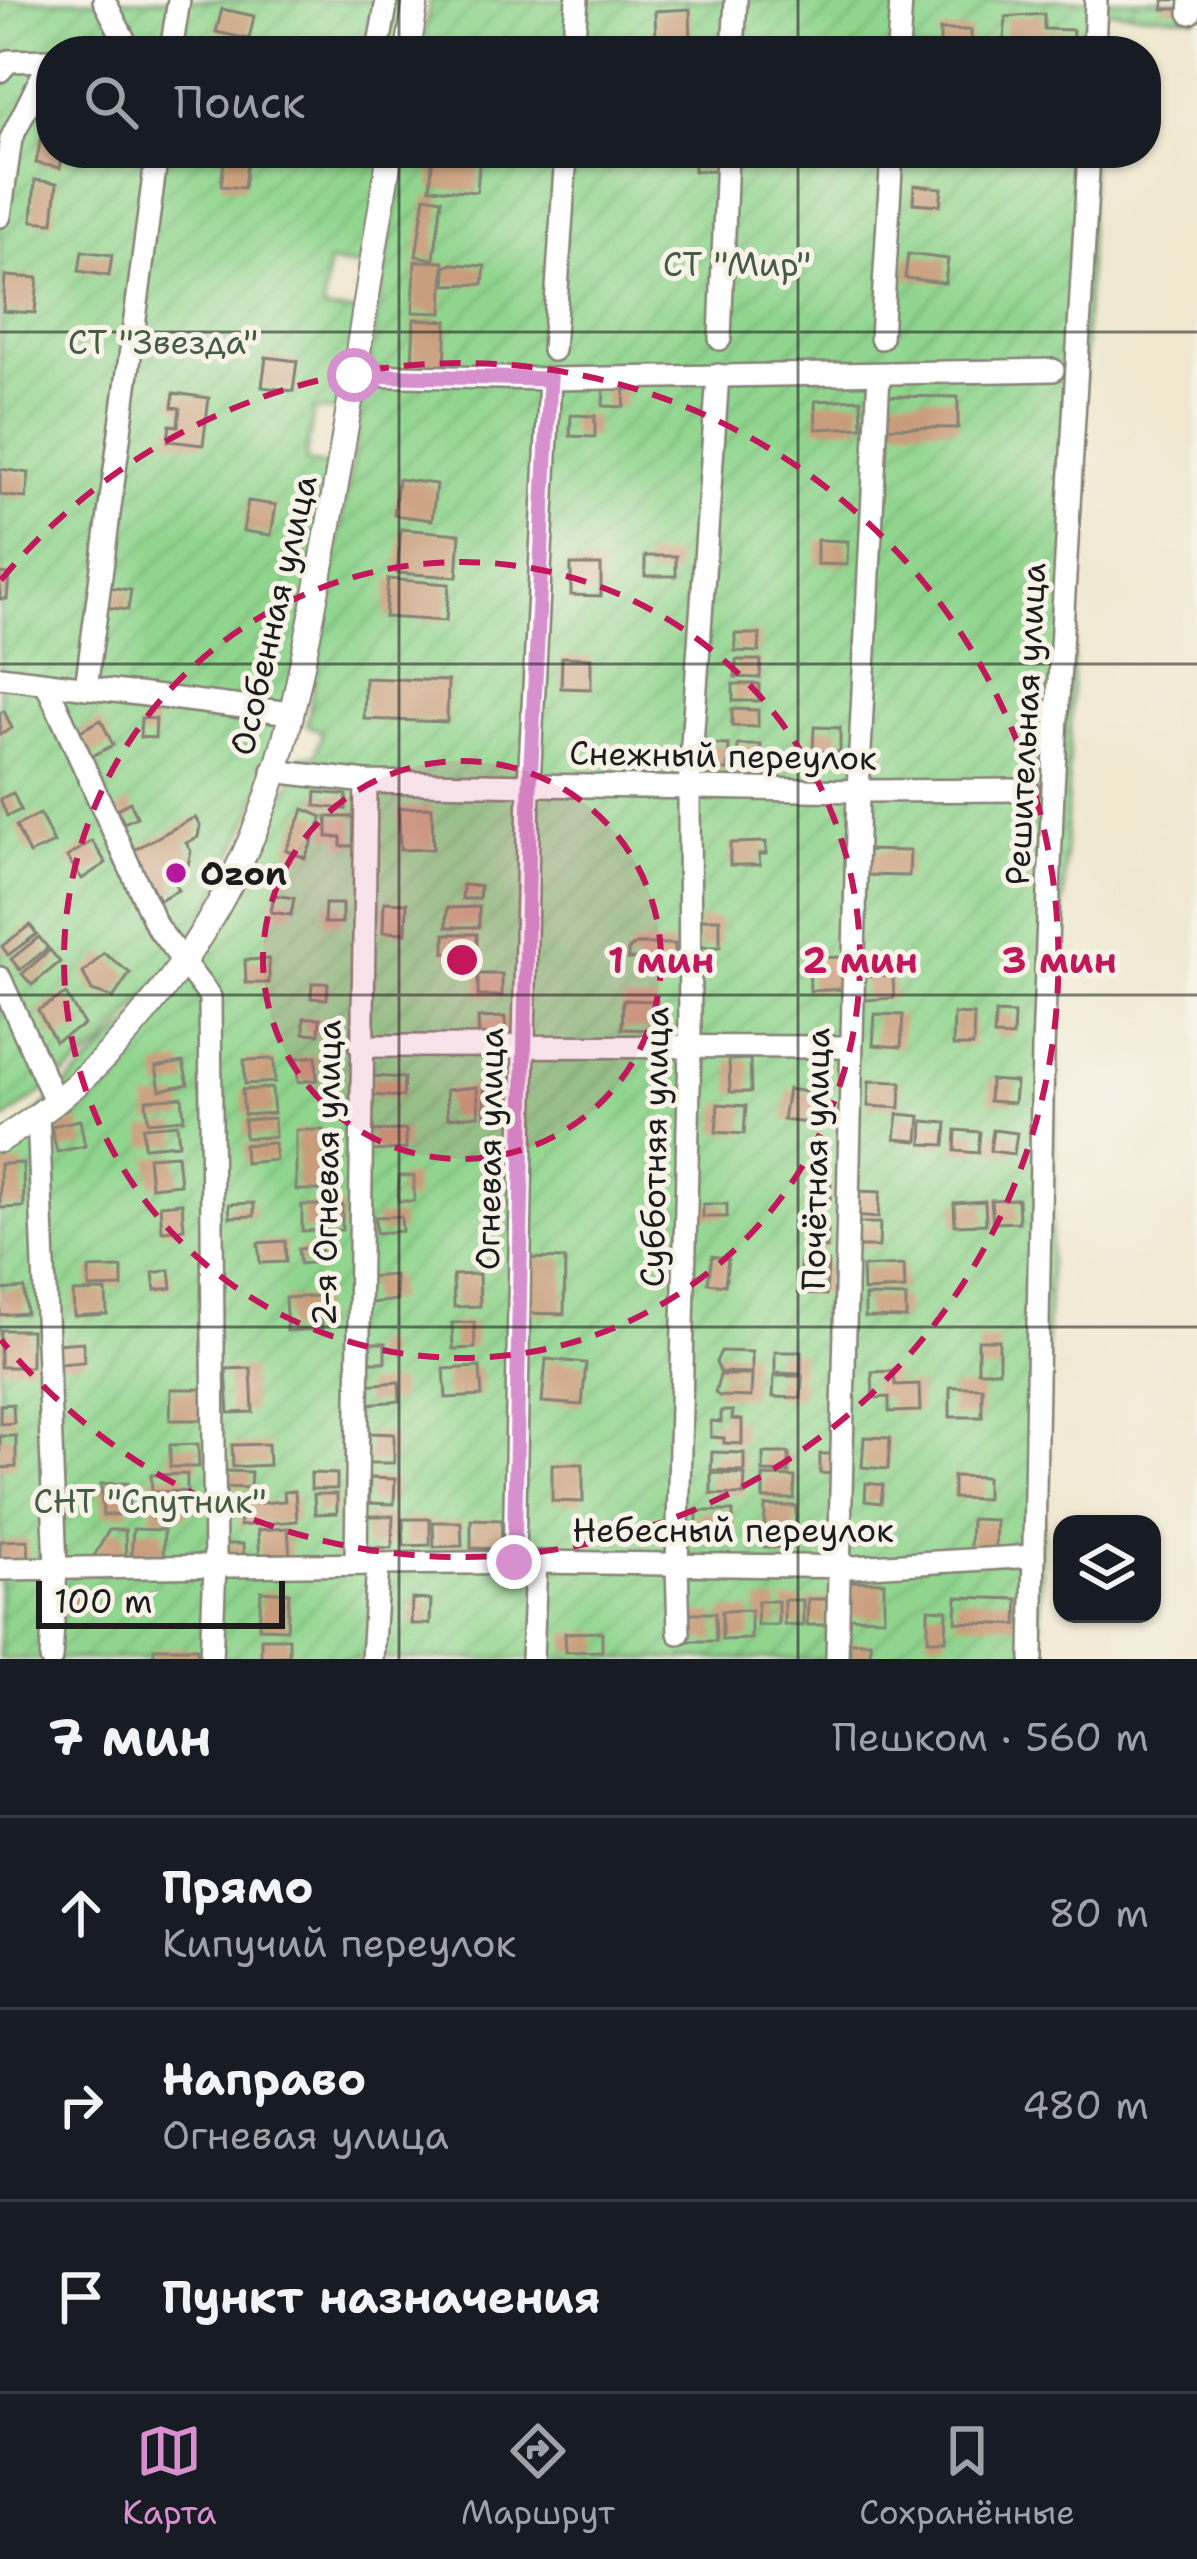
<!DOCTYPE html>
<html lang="ru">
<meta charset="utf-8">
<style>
:root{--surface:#171b24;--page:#20242c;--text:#f1f3f6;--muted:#9ea1a6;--line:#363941;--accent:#d690ce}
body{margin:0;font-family:"Shantell Sans",sans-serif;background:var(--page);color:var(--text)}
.controls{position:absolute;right:36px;bottom:36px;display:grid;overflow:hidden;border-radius:24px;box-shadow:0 3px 9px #0004}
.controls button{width:108px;height:108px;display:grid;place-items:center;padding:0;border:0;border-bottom:3px solid var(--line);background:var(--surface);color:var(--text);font:60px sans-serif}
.scale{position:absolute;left:36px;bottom:30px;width:249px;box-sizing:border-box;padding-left:12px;border:6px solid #1c1c1c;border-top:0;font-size:33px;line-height:42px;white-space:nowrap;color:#1c1c1c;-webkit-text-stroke:9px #f7f3e8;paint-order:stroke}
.stop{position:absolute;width:36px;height:36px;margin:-27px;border:9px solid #d690ce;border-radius:50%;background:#fff}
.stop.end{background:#d690ce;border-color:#fff;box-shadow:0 3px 12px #0008}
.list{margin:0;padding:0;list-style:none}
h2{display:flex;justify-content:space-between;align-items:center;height:156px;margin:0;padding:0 48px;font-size:51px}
h2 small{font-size:39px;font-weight:400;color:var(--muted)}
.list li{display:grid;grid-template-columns:78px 1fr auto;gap:36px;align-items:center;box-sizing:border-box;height:192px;padding:0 48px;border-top:3px solid var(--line)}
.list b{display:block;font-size:45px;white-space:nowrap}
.list p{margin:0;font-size:39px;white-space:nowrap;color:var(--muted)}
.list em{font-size:39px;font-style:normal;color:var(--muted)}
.icon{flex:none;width:66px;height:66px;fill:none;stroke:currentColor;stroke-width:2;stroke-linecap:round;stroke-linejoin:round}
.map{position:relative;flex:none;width:1197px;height:1659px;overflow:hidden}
.search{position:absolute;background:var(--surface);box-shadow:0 3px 9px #0004;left:36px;right:36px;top:36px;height:132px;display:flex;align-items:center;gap:30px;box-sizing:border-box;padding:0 42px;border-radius:48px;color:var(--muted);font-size:45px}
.sheet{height:732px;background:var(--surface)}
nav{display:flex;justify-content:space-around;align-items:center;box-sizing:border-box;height:168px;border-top:3px solid var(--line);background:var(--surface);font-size:33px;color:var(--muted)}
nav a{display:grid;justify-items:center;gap:6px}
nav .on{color:var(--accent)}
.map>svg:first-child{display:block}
.garden{fill:url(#garden-furrows);stroke:#567956;stroke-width:3}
.building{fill:#c99d7b}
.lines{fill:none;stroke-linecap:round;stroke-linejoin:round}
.minor-casing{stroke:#868276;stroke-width:26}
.major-casing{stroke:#868276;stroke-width:28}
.minor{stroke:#fff;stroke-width:21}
.major{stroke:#fff;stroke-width:24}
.route{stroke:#d690ce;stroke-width:15}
.grid{fill:none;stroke:#1c1c1c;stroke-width:3;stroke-opacity:0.55}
.ring{fill:none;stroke:#c2185b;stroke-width:6;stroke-dasharray:21 15}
.poi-dot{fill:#b5179e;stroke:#f7f3e8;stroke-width:4.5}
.labels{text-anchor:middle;stroke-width:10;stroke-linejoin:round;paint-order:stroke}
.park-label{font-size:33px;fill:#455d44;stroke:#f7f3e8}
.street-label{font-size:33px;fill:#1c1c1c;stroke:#f7f3e8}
.poi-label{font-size:33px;font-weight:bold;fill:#1c1c1c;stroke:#f7f3e8;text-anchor:start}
.centre{fill:#c2185b;stroke:#f7f3e8;stroke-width:6}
.ring-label{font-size:36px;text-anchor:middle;font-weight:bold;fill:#c2185b;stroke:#f7f3e8;stroke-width:10;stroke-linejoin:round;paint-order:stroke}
</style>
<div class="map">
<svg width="1197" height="1659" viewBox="0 0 1197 1659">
<defs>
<pattern id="garden-furrows" width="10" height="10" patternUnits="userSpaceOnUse" patternTransform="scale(3)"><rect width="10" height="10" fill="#91d68f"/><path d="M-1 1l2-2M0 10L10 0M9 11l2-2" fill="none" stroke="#7cb77b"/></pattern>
</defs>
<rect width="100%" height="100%" fill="#f7f3e8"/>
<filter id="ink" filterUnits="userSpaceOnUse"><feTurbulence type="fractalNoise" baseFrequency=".00833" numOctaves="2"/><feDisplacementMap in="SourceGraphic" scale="24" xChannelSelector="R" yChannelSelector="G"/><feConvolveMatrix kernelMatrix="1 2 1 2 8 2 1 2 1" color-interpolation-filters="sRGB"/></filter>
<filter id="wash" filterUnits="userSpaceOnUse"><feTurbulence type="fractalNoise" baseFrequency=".004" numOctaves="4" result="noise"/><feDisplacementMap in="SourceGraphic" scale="48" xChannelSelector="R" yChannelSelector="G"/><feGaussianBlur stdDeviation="2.7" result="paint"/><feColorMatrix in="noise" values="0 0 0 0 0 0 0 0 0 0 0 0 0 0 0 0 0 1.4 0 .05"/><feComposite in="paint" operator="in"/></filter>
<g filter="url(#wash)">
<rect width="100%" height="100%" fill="#efe8cf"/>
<g class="garden">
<path d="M0,0H415L406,51H51V153H390L372,268L328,263L323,310L370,313L349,411L314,410L305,462L341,468L292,719L216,896L177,962L104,1046L0,1123Z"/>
<path d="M430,0H1197V18L1098,10L1096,51H422Z"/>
<path d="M405,153H1092L1047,1335L1039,1659H0V1147L194,966L272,829L300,757L316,754L322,731L307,725Z"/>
</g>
<g id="blocks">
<g class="building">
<path d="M1164,0H1181L1180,9H1163Z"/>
<path d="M222,9L254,16L249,39L216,32Z"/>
<path d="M690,9L691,41L656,42L655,11Z"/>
<path d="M1044,14V29L1073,30L1072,51L1003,50L1006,17Z"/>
<rect x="940" y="30" width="31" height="21"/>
<path d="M41,139L51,141V153H63L60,168L36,163Z"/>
<path d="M225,153H248L244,188L221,186Z"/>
<path d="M433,153H480L477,192L430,188Z"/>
<rect x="694" y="153" width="24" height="18"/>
<path d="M35,180L57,183L53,223L32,221Z"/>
<path d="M914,185L942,188L940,205L913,203Z"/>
<path d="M425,196L442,199L434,259L416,256Z"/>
<path d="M82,251L112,255L109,276L79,271Z"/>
<path d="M908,254L948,259L945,283L905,278Z"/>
<path d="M415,261L444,262L442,313L413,312Z"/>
<path d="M452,264L485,266L483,284L446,285L445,267Z"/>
<path d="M5,276L38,278L35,313L3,311Z"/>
<path d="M414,319L447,321L445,367L412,366Z"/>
<path d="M266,357L297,361L293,391L262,387Z"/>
<path d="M604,387L625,388L624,407L603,406Z"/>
<path d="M174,393L209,398L203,445L168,441L170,425L178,426L180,408L172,407Z"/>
<path d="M880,396L958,397V428L880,427Z"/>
<path d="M861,399L862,427L816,429L815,401Z"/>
<path d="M571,415L595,416V437L570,436Z"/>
<path d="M0,469L29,473L26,498L0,495Z"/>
<path d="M398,479L436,484L432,520L394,515Z"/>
<path d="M248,501L276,505L271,535L243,531Z"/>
<path d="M401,529L460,534L457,577L397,573Z"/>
<path d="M817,540L848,541L847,565L817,564Z"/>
<rect x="645" y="556" width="31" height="20"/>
<path d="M571,565H601V596L571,595Z"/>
<path d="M0,573L9,574L7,599H0Z"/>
<path d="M388,579L449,584L446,621L385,617Z"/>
<path d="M108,587L131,590L128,610L105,607Z"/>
<path d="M735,634H760L759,652L735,651Z"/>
<path d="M562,657L591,658V689L561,688Z"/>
<path d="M736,660H761L760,678L735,677Z"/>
<path d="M365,678L448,681L447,722L364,719Z"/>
<rect x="733" y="684" width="26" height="17"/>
<path d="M732,709L758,710V727L732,726Z"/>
<path d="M4,711L12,728L0,734V713Z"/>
<path d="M141,718L156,719L155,738L140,737Z"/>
<path d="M101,720L113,745L92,756L80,731Z"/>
<path d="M814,727L840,728V752L813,751Z"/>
<path d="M704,744L729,745L728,770H704Z"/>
<path d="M738,745H761L760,772H737Z"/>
<path d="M316,792L347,795L346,809L315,806Z"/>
<path d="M13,793L21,810L7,816L0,799Z"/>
<path d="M130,802L137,817L124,823L117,809Z"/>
<path d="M432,807L433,849L400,850L399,808Z"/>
<path d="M304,809L323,817L305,858L286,850Z"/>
<path d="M40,814L54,843L29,854L16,826Z"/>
<path d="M195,817L200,825L198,837L186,843L191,851L188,865L184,875L174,881L178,890L159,900L132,851Z"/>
<path d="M327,817H354V846H341V837H327Z"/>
<path d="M92,841L106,863L82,879L67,857Z"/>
<path d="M766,842V854H759L760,865H730V843Z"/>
<path d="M863,850L910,851L909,876L863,875Z"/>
<path d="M463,885L480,886L479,899H462Z"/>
<path d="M274,895L294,898L291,915L271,912Z"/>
<path d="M384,902L407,903L406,933L383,932Z"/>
<path d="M325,904H342V923H324Z"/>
<path d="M479,907V927H447V908Z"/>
<rect x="697" y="919" width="23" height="28"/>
<path d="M30,925L37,934L8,955L2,946Z"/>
<path d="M445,934H477V954L445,953Z"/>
<path d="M39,937L48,948L20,970L11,959Z"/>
<path d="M636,944H675V972H636V959H628V950Z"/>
<path d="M50,950L60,962L32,985L22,974Z"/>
<path d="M104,953L130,973L113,998L92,991L83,973Z"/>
<path d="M842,957L843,989L810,991L809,958Z"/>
<path d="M269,959V983H246L245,960Z"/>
<rect x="478" y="974" width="24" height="22"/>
<path d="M893,975L894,998L865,1000L864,976Z"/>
<path d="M312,983H328L327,999L311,998Z"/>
<path d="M66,994L84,1025L55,1041L38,1010Z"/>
<path d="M623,1000L657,1001L656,1030L622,1029Z"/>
<path d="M995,1013L1014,1014L1013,1037L994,1036Z"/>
<path d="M875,1014L903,1015L901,1047L873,1045Z"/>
<path d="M954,1014L974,1015L973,1046H953Z"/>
<path d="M505,1017L506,1039L479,1040L478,1018Z"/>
<path d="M304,1018H320L319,1034L304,1033Z"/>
<path d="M316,1056L317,1080L298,1082L297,1058Z"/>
<path d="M274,1059L275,1082L245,1084L244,1060Z"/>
<path d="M750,1059L751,1092H730L729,1060Z"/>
<path d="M183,1062L188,1084L160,1090L156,1067Z"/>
<path d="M372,1076L404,1078L403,1097L371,1095Z"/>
<path d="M990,1080L1016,1082L1014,1103L989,1101Z"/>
<path d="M869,1081L901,1082L900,1108L868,1106Z"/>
<path d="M477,1087L479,1115L448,1118L446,1090Z"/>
<path d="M272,1088L274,1113L244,1115L242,1090Z"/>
<path d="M511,1089L512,1116H485L484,1090Z"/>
<path d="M788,1089L819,1094L815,1118L809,1117L808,1123L783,1120Z"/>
<path d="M182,1097L184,1119L148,1122L146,1100Z"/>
<path d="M718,1104L746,1106L744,1134L716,1132Z"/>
<path d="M898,1114L920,1116L918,1141L895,1139Z"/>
<path d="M274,1118L275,1137L245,1138L244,1120Z"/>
<path d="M80,1120L85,1146L57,1152L51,1126Z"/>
<path d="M923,1121L947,1123L945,1145L922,1144Z"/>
<path d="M177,1124L179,1144L144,1147L143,1127Z"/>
<path d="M296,1130H324V1167H333V1190H296Z"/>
<path d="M406,1130V1149L371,1151L370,1131Z"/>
<path d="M956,1130L980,1132L978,1153L955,1151Z"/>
<path d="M993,1130L1017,1133L1014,1154L990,1151Z"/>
<path d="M274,1143L276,1160L245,1163L244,1145Z"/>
<path d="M177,1155L180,1184L151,1187L148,1157Z"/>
<path d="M23,1163L24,1207L0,1208V1164Z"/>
<path d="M399,1176H414V1201H398Z"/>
<path d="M812,1179L831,1180L830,1199L811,1198Z"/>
<path d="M855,1191L880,1192L878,1218L853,1216Z"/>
<path d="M1018,1199L1019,1222L993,1223L991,1200Z"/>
<path d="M985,1201L986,1224L955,1225L954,1203Z"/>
<path d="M182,1203L184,1229L162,1231L160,1205Z"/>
<path d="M254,1203V1216L230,1217L229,1204Z"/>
<rect x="703" y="1204" width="24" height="13"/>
<path d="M302,1205H342V1230L302,1231Z"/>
<path d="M401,1216L402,1231L376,1233L375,1217Z"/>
<path d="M855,1223H880L879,1247H855Z"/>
<path d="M812,1229L828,1230L827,1248L810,1247Z"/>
<path d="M285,1241L286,1262L260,1263L258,1243Z"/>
<path d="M320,1247L322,1262L300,1264L298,1249Z"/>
<path d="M712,1256L728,1259L725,1285L708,1283Z"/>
<path d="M525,1258L565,1259L564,1314L524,1313Z"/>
<path d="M801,1259L828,1262L826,1295L798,1293Z"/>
<path d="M904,1265L905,1289L863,1291L862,1267Z"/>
<path d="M122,1268V1287L89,1288V1269Z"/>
<path d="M170,1270L172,1288L155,1290L153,1273Z"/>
<path d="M479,1274L480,1306L454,1307L453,1275Z"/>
<path d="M395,1275L397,1300L370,1303L368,1277Z"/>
<path d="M24,1288L26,1313L0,1315V1290Z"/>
<path d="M106,1291L107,1314L74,1316L73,1292Z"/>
<path d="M320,1296L322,1329L287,1331L285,1298Z"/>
<path d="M865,1296L906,1297V1318L865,1317Z"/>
<path d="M474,1322L475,1348L453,1349L452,1323Z"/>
<rect x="0" y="1330" width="31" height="37"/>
<rect x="978" y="1340" width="21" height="31"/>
<path d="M83,1342L84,1362L58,1364L56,1344Z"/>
<rect x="370" y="1343" width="15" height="19"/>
<path d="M721,1351L752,1352V1373L720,1372L716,1362Z"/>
<path d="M775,1352H801V1374L775,1373Z"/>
<path d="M546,1359L586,1363L582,1405L542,1402Z"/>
<path d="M480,1367L482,1396L446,1398L444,1369Z"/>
<path d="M251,1368L253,1412L229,1413L226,1369Z"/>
<path d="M894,1371L895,1385L919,1384L920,1411L889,1412V1397L873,1398L872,1372Z"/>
<path d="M720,1375H752L751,1397L719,1396L715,1393Z"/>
<path d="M774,1376H802L801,1398L773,1397Z"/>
<path d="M399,1382L400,1401L365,1404L364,1385Z"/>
<rect x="950" y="1387" width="32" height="30"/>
<path d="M171,1389H203L202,1420H170Z"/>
<path d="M13,1404L14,1423L0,1424V1405Z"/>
<path d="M721,1411H733L732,1419L742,1420V1444L724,1443V1438L711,1437V1421L721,1422Z"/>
<path d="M369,1433L394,1434V1463H368Z"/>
<path d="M0,1436H16V1467L0,1468Z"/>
<path d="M864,1437L890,1438L888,1469L862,1467Z"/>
<path d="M198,1444L199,1467H170V1445Z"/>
<path d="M268,1444L269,1465L233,1467L232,1445Z"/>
<path d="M712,1452L744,1453V1471L711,1470Z"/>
<path d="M763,1453H789V1473L763,1472Z"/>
<path d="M820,1454H836L835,1474L820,1473Z"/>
<path d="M552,1464H583V1502L552,1501Z"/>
<path d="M222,1471L251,1472L250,1488L221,1487Z"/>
<path d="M311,1473L337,1474V1489H311Z"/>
<path d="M711,1473L745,1474L744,1495L711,1494Z"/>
<path d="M187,1474V1491L152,1492L151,1475Z"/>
<path d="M763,1476L795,1477L794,1499H763Z"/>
<path d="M953,1476L986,1477V1499L953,1498Z"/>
<path d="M370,1478L395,1479L394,1504L369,1503Z"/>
<path d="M128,1483L129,1514L103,1515L101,1484Z"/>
<path d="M866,1483L883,1485L881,1503L865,1501Z"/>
<path d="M295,1491L297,1521L240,1526L238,1505L285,1501L284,1492Z"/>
<path d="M314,1494H337V1513L315,1514Z"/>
<path d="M186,1496L187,1517L152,1518V1498Z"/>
<path d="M765,1506H796L795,1538L790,1537V1548L764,1547Z"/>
<path d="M697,1511H733V1538L697,1537Z"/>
<path d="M365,1516H393L392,1548L365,1547Z"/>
<path d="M403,1519H430V1545L404,1546Z"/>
<path d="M471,1519L502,1520L501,1549L471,1548Z"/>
<path d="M971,1519L996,1520L995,1549H970Z"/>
<path d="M433,1522H461L462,1546L434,1547Z"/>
<path d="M288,1528L290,1558L260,1560L258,1530Z"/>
<path d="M133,1529L164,1530L163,1561L131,1560Z"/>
<path d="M109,1530H125L126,1561L90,1563Z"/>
<path d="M28,1540L29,1560L0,1561V1541Z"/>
<path d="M221,1544H243L244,1561H221Z"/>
<path d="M848,1581L884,1582V1618L847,1617Z"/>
<path d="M63,1591H85L84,1611L63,1610Z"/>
<path d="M261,1591L289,1593L287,1629L259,1628Z"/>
<path d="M957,1597L1018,1599L1017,1625L956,1622Z"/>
<path d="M412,1599L431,1600L430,1624H411Z"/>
<path d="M808,1599H827L826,1625H807Z"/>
<path d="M784,1600H803V1626L784,1625Z"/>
<path d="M758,1601H778V1625H757Z"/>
<path d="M928,1609L947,1610L946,1640H928Z"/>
<path d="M751,1610V1639L722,1640V1611Z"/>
<path d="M687,1613H715L716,1641H687Z"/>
<path d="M602,1632V1651L566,1652L565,1633Z"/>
<path d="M261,1638H289V1656L261,1657Z"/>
<path d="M850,1642H870L871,1659H850Z"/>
<rect x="154" y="1648" width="43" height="11"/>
</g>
</g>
</g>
<g filter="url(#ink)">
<use href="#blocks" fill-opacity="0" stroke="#868276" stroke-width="3"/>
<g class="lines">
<defs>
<g id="minor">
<path d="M104,0L130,51"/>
<path d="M1190,13L1191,0"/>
<path d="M171,51L179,0"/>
<path d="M378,51L387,0"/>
<path d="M573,51L577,0"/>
<path d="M733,51L736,0"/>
<path d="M898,51L901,0"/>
<path d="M1094,51L1096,0"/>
<path d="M0,71L9,61L51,60"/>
<path d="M0,216L11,139L50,60"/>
<path d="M881,338L892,153"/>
<path d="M720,339L727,153"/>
<path d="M553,350L566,153"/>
<path d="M354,375L550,379L1053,370"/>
<path d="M0,677L291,713"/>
<path d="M46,683L157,927L210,997L215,1566L211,1659"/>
<path d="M86,688L157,153"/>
<path d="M273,771L366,782L858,791L1028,790"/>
<path d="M0,978L55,1101"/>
<path d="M360,1046L851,1047"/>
<path d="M38,1114L56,1568L51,1659"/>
<path d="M514,1562L529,784L550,379"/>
<path d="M356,1564L366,782"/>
<path d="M0,1569L536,1562L853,1567L1034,1556"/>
<path d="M679,1633L677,1566L690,1047L689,787L718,375"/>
<path d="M372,1659L378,1564"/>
<path d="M532,1659L536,1562"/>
<path d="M837,1659L858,791L879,374"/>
<path d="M1032,1659L1043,1048L1053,788L1089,153"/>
</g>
<g id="major">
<path d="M408,51L416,0"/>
<path d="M0,1140C109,1077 203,952 252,837C286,757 302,668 318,583C346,440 366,296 390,153"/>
</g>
</defs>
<use href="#minor" class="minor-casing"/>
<use href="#major" class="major-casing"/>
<use href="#minor" class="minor"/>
<use href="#major" class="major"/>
</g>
</g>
<g class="lines" filter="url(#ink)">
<path class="route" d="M354,375L550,379L530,784L514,1562"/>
</g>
<path class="grid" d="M399,0V51M798,0V51M399,153V1659M798,153V1659M0,332H1197M0,664H1197M0,995H1197M0,1327H1197"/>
<circle cx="462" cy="960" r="199" fill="#c2185b" fill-opacity=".12"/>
<g class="ring">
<circle cx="462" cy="960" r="199"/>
<circle cx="462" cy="960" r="398"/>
<path d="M1 580A597 597 0 1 1 1 1340"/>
</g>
<circle class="poi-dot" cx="176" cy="873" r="12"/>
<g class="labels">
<g class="park-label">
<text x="737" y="276">СТ "Мир"</text>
<text x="163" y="354">СТ "Звезда"</text>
<text x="150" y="1513">СНТ "Спутник"</text>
</g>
<g class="street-label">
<text transform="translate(273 615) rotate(-77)" y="12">Особенная улица</text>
<text transform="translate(1025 724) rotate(-87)" y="12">Решительная улица</text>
<text transform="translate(723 755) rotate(1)" y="12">Снежный переулок</text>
<text transform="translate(654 1147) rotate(-89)" y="12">Субботняя улица</text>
<text transform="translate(489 1149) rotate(-89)" y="12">Огневая улица</text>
<text transform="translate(815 1159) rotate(-89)" y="12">Почётная улица</text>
<text transform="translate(326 1173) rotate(-89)" y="12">2-я Огневая улица</text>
<text x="733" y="1542">Небесный переулок</text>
</g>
<g class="poi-label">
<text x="200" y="885">Ozon</text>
</g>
</g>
<circle cx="462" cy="960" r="18" class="centre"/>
<g class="ring-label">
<text x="661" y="973">1 мин</text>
<text x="860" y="973">2 мин</text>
<text x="1059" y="973">3 мин</text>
</g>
</svg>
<div class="controls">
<button><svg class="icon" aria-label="layers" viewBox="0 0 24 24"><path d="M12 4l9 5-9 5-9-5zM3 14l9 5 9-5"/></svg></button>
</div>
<div class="scale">100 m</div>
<div class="stop" style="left:354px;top:375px"></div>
<div class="stop end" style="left:514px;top:1562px"></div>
<div class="search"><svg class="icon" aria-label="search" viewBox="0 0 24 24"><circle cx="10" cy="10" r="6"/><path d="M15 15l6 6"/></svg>Поиск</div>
</div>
<section class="sheet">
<h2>7 мин<small>Пешком · 560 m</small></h2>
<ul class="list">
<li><svg class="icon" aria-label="ahead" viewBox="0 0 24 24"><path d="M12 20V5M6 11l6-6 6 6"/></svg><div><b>Прямо</b><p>Кипучий переулок</p></div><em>80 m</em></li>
<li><svg class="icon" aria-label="right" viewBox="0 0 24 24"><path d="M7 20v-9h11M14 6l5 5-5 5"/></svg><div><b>Направо</b><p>Огневая улица</p></div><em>480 m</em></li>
<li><svg class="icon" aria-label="arrive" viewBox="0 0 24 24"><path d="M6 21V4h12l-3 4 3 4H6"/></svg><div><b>Пункт назначения</b></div></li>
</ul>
</section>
<nav>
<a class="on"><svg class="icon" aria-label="map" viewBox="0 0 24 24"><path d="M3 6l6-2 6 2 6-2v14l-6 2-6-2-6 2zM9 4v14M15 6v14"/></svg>Карта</a>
<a><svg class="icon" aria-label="directions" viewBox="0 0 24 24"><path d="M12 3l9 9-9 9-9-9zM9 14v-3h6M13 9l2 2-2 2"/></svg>Маршрут</a>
<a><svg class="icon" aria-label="saved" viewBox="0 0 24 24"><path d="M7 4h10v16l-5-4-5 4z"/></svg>Сохранённые</a>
</nav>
